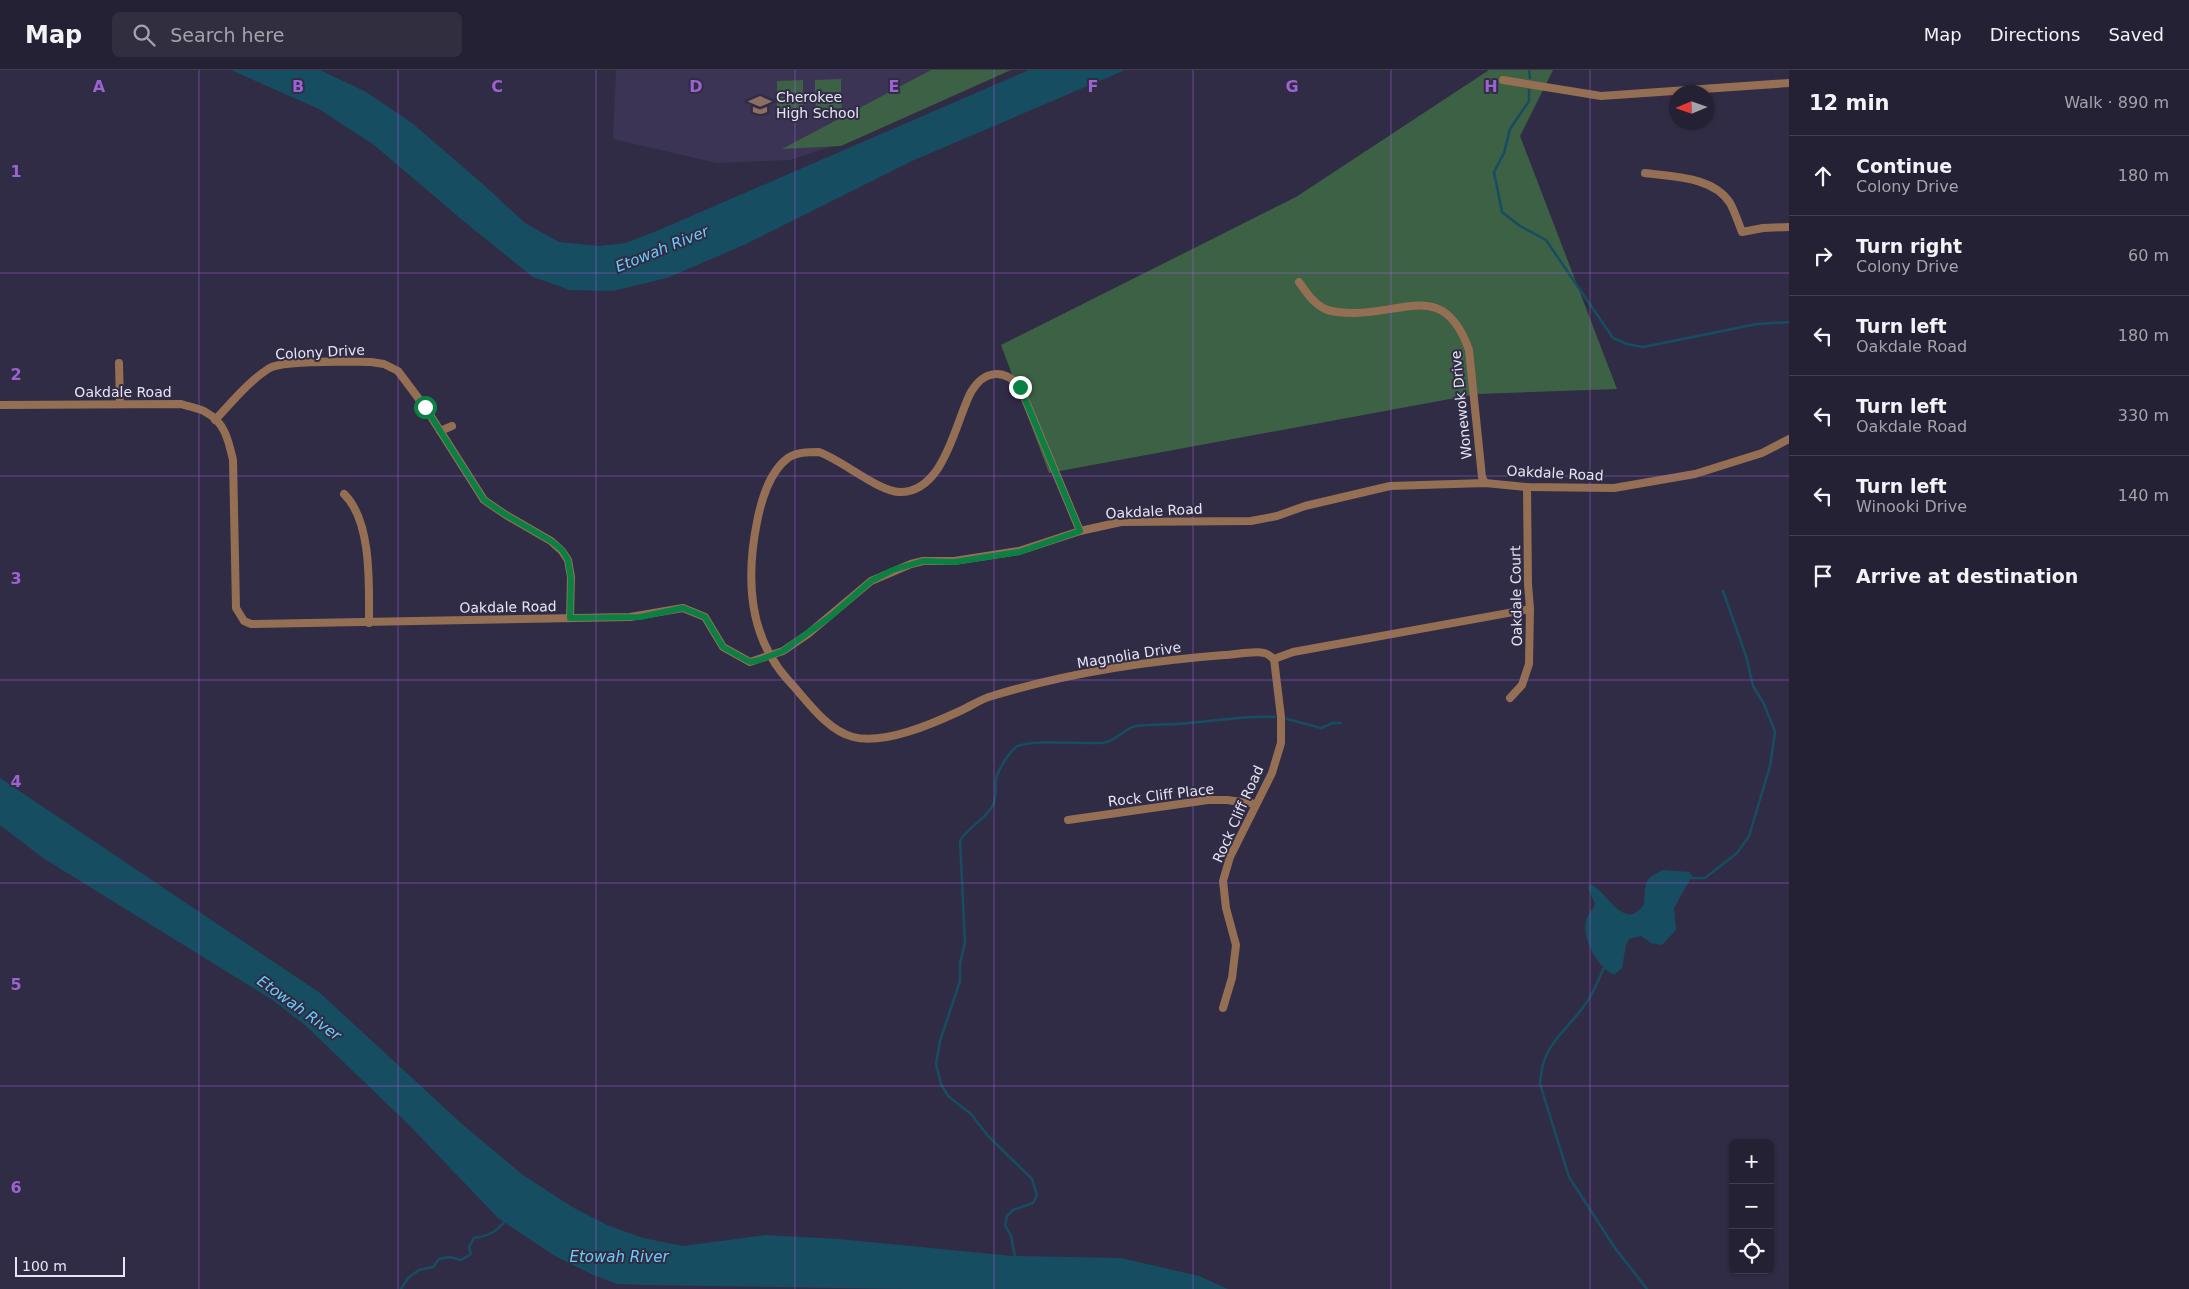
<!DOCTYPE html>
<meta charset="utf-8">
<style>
:root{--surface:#252134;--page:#312e40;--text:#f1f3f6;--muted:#a3a3ac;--line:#423e4f}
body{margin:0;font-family:"DejaVu Sans",sans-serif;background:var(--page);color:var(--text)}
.controls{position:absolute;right:15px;bottom:15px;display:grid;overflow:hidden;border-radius:8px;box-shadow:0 1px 4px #0004}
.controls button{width:45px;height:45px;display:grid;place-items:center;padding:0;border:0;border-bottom:1px solid var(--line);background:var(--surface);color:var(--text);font:25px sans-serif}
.compass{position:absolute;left:1669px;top:15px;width:45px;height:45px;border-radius:50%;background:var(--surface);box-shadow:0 1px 4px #0004;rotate:268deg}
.scale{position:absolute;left:15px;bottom:12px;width:110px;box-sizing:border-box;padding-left:5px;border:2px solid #e7e4f4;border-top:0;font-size:14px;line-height:18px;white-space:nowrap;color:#e7e4f4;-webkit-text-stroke:4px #312c45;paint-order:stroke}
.stop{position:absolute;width:15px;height:15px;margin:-11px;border:4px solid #0b8043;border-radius:50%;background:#fff}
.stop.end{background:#0b8043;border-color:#fff;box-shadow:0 1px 5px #0008}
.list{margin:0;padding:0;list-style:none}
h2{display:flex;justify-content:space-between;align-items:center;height:65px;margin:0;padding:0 20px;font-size:21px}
h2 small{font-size:16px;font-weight:400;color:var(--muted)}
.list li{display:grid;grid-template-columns:32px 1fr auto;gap:15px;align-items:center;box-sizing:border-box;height:80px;padding:0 20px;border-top:1px solid var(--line)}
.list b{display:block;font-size:19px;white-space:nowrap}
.list p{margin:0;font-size:16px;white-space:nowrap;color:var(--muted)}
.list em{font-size:16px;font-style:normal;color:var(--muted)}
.icon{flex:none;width:28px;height:28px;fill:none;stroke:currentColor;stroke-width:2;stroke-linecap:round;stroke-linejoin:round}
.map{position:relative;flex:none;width:1789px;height:1219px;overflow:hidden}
header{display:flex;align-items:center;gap:30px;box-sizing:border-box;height:70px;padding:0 25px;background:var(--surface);border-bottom:1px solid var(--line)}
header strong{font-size:24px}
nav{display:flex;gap:28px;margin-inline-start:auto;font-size:18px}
.search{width:350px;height:45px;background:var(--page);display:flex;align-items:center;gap:12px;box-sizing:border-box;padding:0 18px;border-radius:8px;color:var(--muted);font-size:19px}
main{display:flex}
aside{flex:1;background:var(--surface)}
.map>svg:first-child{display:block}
.built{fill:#3b3454}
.green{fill:#3c6145}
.water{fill:#174d61}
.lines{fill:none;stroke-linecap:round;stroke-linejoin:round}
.stream{stroke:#174d61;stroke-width:2.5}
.minor{stroke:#956f53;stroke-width:8}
.route{stroke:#0b8043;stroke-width:6}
.grid{fill:none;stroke:#9b63cf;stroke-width:1;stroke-opacity:0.55}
.labels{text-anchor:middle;stroke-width:4;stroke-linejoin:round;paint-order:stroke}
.poi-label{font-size:14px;fill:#e7e4f4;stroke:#312c45;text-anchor:start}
.street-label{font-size:14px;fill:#e7e4f4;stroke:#312c45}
.water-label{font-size:15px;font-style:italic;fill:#69cff7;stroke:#312c45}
.grid-label{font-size:16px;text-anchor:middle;font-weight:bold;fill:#9b63cf;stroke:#312c45;stroke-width:4;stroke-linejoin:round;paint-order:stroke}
</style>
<header>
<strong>Map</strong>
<div class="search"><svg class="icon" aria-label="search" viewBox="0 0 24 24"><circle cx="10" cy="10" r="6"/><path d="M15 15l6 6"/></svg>Search here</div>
<nav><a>Map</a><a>Directions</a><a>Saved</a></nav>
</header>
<main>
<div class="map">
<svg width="1789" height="1219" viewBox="0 0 1789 1219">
<rect width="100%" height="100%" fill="#312c45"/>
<path class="built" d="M616,0H961L845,72L790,90L717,93L613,69Z"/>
<g class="green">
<path d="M931,0H1011L841,76L782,79Z"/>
<path d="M1489,0H1553L1520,66L1617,319L1477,324L1049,403L1001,275L1296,127Z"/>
<path d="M841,9V22H815V10Z"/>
<path d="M803,10V23H777V11Z"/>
<path d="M815,25H841L842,38H816Z"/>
<path d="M803,26V39H777V27Z"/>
</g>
<g class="water">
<path d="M231,0H320L366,22L412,53L485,116L525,153L559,172L599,176L626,173L659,160L1029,0H1125L912,91L746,174L667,208L613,221L570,220L533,207L467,154L374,75L319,39Z"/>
<path d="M0,708L320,923L462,1054L523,1105L574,1138L607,1155L643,1168L683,1176L765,1165L838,1169L1013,1186L1121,1188L1199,1206L1228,1219H903L645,1215L617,1214L591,1204L555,1186L498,1148L408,1054L306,956L274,931L43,788L0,755Z"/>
<path d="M1663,800L1690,802L1692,806L1674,838L1676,860L1662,875L1651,873L1641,866L1629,869L1626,875L1622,898L1614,905C1597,896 1582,870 1586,851C1587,844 1593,840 1595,834L1588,817L1590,814C1609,823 1625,863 1644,834C1646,814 1642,809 1663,800Z"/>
</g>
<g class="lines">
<g class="stream">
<path d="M1529,0L1530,8"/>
<path d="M1529,20V31L1510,59L1504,83L1494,102L1502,142L1520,156L1546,170L1613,268L1627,274L1643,277L1757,254L1789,252"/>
<path d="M1287,649L1321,658L1333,653H1341"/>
<path d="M1691,808H1705L1737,783L1749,766L1770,696L1775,662L1764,634L1753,616L1746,586L1723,521"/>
<path d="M1604,898C1598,910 1593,925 1584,936C1563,965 1542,974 1540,1014L1569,1107L1615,1178L1647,1219"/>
<path d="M1015,1187L1011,1166L1005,1155L1007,1146L1013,1140L1033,1133L1037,1125L1032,1109L988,1066L971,1044L948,1026L941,1014L936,994L940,971L960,911V893L965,873L960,771C969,755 986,750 993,735C998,724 994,715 997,705C1000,697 1009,683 1016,677C1029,669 1084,674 1102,673C1116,672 1124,658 1136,656C1153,654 1171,655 1189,653C1218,651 1245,645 1275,647"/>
<path d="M401,1219L408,1208L419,1200L433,1197L439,1189L450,1187L461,1190L471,1184L469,1177L474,1168C489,1166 496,1162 506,1150"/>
</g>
<g class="minor">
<path d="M1503,10L1601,26L1789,13"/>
<path d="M1645,103C1672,107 1713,106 1730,133C1735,142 1738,152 1742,162L1763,158L1789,157"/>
<path d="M1299,212C1306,222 1313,233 1325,239C1334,243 1345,243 1355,243C1407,242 1445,212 1469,280L1482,407L1485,413"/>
<path d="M119,293L120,334"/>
<path d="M0,335L181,334C189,337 200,338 207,343C225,352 229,373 233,390L236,538L244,551L251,554L630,547L683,538L705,547L723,577L750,592L783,581L808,564L871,511L911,494L923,491H954L1019,481L1080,461L1121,452L1251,451L1277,446L1305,436L1390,416L1485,413L1527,417L1614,418L1695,404L1762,383L1789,369"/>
<path d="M215,350C231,333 248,312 268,299C282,289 350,292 371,292L384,294L398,301L425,337L484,430L506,445L551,471L562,481L568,490L571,507L570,548"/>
<path d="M440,361L452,356"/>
<path d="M344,424C372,451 369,515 369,553"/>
<path d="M1080,461L1020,317C1004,298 984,300 971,322C955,352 945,422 900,422C879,422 842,390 819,382C809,382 796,382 788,388C770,401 761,431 757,452C746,507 748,566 788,610C806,629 826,660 853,667C884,675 932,654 960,641C971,636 981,629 992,626C1067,603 1146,591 1224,585C1234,585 1255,580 1264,583C1267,583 1271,587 1274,589L1293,582L1530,539"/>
<path d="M1510,628L1522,615L1529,594L1530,539L1528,514L1527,417"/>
<path d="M1068,750L1208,730H1227L1256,734"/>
<path d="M1223,938L1232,908L1236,875L1226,838L1223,811L1230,787L1272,703L1281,673V647L1274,589"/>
</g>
</g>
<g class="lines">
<path class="route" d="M425,337L484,430L506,445L551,471L562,480L568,490L571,508L570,548L640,547L683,538L705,547L723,577L750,592L759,590L783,581L831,546L871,511L893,500L923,491L954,492L1019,482L1080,461L1020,317"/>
</g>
<path class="grid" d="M199,0V1219M398,0V1219M596,0V1219M795,0V1219M994,0V1219M1193,0V1219M1391,0V1219M1590,0V1219M0,203H1789M0,406H1789M0,610H1789M0,813H1789M0,1016H1789"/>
<defs>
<symbol id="school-bare" viewBox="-9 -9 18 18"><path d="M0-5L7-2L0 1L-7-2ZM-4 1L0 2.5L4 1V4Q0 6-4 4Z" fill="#8d6e63" stroke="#312c45" stroke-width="2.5" paint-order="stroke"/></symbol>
</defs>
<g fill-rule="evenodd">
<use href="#school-bare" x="744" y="19" width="32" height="32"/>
</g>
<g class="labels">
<g class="poi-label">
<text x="776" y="32">Cherokee<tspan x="776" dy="16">High School</tspan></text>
</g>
<g class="street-label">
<text transform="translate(320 282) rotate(-3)" y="5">Colony Drive</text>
<text x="123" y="327">Oakdale Road</text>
<text transform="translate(1461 335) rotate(-96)" y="5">Wonewok Drive</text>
<text transform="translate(1555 403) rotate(3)" y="5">Oakdale Road</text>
<text transform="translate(1154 441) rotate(-3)" y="5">Oakdale Road</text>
<text transform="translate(1516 526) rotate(-91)" y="5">Oakdale Court</text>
<text transform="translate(508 537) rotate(-1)" y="5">Oakdale Road</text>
<text transform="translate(1129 585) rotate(-9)" y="5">Magnolia Drive</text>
<text transform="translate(1161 725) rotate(-7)" y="5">Rock Cliff Place</text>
<text transform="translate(1238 744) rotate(-66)" y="5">Rock Cliff Road</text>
</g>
<g class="water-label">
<text transform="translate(662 179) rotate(-22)" y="5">Etowah River</text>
<text transform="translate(299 938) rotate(36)" y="5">Etowah River</text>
<text x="619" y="1192">Etowah River</text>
</g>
</g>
<g class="grid-label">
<text x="99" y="22">A</text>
<text x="298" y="22">B</text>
<text x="497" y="22">C</text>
<text x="696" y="22">D</text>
<text x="894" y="22">E</text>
<text x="1093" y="22">F</text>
<text x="1292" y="22">G</text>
<text x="1491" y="22">H</text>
<text x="16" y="107">1</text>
<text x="16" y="310">2</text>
<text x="16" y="514">3</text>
<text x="16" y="717">4</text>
<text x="16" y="920">5</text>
<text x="16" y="1123">6</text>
</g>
</svg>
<div class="controls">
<button>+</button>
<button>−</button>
<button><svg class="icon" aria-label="locate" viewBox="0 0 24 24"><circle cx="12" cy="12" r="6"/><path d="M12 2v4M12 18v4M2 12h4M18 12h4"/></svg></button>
</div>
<svg class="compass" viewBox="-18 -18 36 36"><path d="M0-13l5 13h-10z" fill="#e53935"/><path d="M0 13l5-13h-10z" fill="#a3a3ac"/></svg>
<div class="scale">100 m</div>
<div class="stop" style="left:425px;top:337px"></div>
<div class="stop end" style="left:1020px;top:317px"></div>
</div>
<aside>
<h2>12 min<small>Walk · 890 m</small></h2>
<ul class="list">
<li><svg class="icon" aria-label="ahead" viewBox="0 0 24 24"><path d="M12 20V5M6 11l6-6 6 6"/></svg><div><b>Continue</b><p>Colony Drive</p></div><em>180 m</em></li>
<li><svg class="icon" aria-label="right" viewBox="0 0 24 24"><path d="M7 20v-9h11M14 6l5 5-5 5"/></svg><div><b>Turn right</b><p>Colony Drive</p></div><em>60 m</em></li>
<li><svg class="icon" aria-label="left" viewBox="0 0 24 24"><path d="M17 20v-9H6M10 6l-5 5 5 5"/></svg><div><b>Turn left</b><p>Oakdale Road</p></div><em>180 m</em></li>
<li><svg class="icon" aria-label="left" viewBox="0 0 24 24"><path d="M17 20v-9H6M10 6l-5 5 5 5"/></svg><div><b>Turn left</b><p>Oakdale Road</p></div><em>330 m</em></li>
<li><svg class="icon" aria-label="left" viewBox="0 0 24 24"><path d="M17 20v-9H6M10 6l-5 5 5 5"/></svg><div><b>Turn left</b><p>Winooki Drive</p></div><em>140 m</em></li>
<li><svg class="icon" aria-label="arrive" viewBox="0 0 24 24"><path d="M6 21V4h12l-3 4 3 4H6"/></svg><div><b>Arrive at destination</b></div></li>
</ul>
</aside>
</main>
